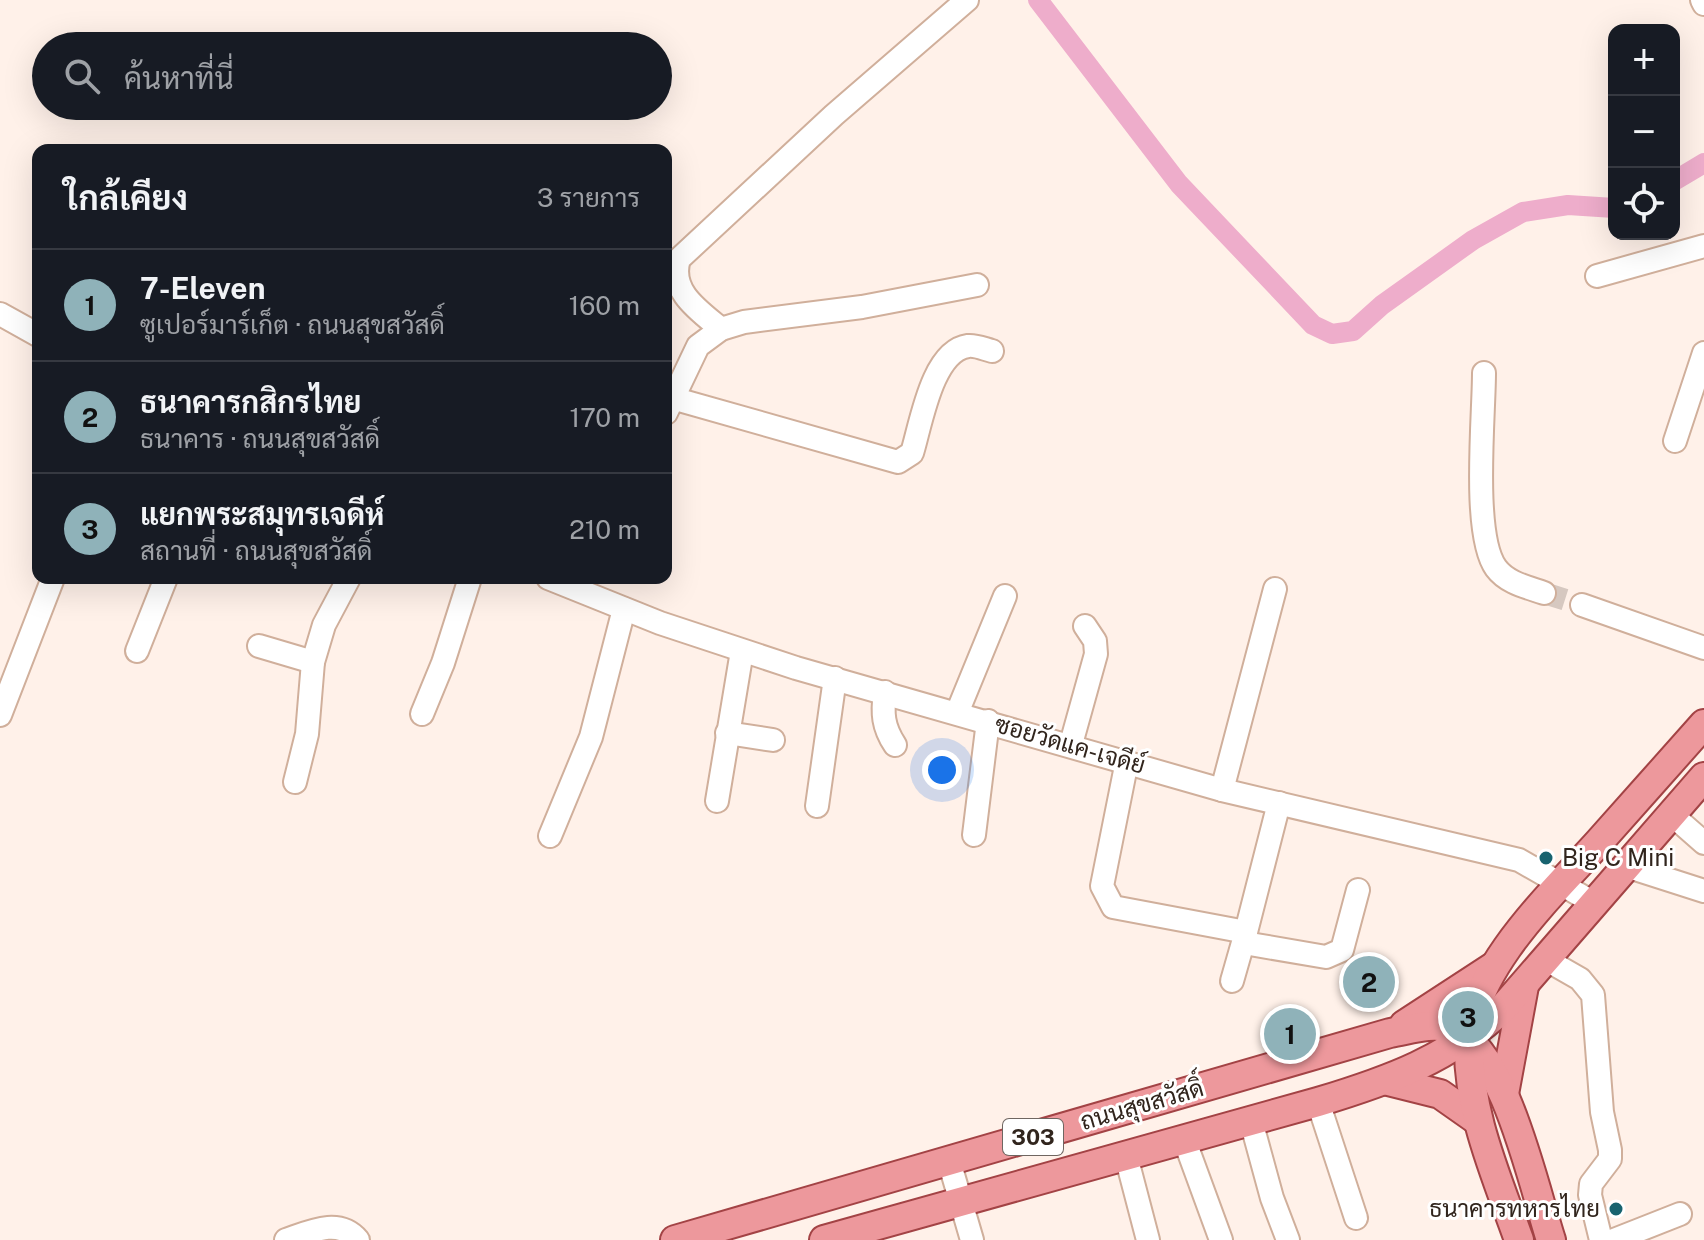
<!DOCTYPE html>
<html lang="th">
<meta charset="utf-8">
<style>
:root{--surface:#171b24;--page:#20242c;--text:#f1f3f6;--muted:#9ea1a6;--line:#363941;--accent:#8fb2b9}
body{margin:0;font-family:"Public Sans",Sarabun,sans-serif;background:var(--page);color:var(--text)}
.controls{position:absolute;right:24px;top:24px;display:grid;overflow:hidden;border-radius:16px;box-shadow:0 8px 32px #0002}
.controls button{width:72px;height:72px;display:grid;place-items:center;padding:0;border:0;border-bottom:2px solid var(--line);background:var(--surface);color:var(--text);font:40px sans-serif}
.you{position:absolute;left:942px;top:770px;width:28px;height:28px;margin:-20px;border:6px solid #fff;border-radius:50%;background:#1a73e8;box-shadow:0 0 0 12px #1a73e833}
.badge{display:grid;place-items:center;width:52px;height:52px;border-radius:50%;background:var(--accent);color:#111;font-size:26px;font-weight:700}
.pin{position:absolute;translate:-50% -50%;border:4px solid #fff;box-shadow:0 2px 8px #0006}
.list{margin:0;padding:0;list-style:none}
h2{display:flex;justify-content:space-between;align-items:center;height:104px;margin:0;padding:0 32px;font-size:34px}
h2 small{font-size:26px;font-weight:400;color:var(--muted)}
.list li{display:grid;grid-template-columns:52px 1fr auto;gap:24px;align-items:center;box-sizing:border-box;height:112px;padding:0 32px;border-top:2px solid var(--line)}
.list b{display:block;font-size:30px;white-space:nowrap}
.list p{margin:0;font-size:26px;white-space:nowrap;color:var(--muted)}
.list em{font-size:26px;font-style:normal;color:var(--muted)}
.icon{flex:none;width:44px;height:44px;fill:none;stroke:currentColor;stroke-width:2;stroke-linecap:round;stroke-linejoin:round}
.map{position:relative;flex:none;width:1704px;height:1240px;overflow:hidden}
.search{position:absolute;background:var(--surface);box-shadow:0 8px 32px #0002;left:32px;top:32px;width:640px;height:88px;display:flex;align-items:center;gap:20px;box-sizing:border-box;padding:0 28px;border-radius:44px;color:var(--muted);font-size:30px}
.panel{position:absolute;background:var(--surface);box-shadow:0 8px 32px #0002;left:32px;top:144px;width:640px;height:440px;border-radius:16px}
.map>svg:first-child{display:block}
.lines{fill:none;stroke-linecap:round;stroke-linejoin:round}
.canal{stroke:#eeadcb;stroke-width:20}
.minor-tunnel{stroke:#d6c8c0;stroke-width:22;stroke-dasharray:22 11;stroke-linecap:butt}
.minor-casing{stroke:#d0af9b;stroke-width:26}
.major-casing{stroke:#a34345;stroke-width:32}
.minor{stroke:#fff;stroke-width:22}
.major{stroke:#ed989c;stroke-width:28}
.poi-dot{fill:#18636f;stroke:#fff;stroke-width:3}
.labels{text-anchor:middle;stroke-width:6;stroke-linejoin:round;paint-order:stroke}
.shield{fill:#fff;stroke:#6f6661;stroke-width:2}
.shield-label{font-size:22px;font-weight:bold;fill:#31251d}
.street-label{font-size:24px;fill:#31251d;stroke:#fff}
.poi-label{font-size:24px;fill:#31251d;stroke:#fff;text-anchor:start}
</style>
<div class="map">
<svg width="1704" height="1240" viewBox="0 0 1704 1240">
<rect width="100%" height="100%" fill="#fff1e9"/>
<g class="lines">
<g class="canal">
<path d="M1038,0L1179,184L1313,325L1332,334L1353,331L1382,305L1473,240L1523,212L1568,205L1614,208"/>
<path d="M1674,181L1704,163"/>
</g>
<path class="minor-tunnel" d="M1544,593L1582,605"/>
<defs>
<g id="minor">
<path d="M1702,0L1704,4"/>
<path d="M1597,276L1704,246"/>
<path d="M0,314L38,335"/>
<path d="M721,329C698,310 669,291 679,259L834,115L967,0"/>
<path d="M1484,373C1484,416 1472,535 1496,568C1507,583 1527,587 1544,593"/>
<path d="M672,398L898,462L912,453C921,424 932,351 968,346C976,345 984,349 992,351"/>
<path d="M666,413L698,346L721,329L744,322L862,307L977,285"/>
<path d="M1675,441L1704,353"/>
<path d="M548,578L660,623L796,668L1222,790L1519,860L1594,903"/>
<path d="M1582,605L1704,648"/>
<path d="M259,646L313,662"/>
<path d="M137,651L166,578"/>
<path d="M885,692C882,713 883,727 895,745"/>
<path d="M957,713L1005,596"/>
<path d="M422,714L443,663L470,578"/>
<path d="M0,715L53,578"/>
<path d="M727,733L773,740"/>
<path d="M1071,744L1096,654L1095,641L1085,626"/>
<path d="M1127,761L1102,886L1113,907L1246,932L1279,803"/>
<path d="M295,782L307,734L313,662L324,625L349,578"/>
<path d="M1222,790L1275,589"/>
<path d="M717,801L742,651"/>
<path d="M817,806L835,678"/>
<path d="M1671,814L1704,843"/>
<path d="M974,835L988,721"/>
<path d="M550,836L591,737L624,609"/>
<path d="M1626,866L1704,891"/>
<path d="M1244,943L1326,957L1342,950L1358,890"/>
<path d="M1545,959L1580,979L1593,995L1602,1112L1610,1150V1159L1591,1184L1590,1195L1601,1240"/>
<path d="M1232,981L1246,932"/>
<path d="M1318,1102L1356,1218"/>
<path d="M1251,1121L1272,1198L1288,1240"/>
<path d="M1184,1139L1221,1240"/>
<path d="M1126,1156L1148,1240"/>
<path d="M949,1161L972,1240"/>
<path d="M286,1240C309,1232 339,1217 358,1240"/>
<path d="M1614,1240L1680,1214"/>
</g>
<g id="major">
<path d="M1404,1025L1493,967"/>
<path d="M1388,1081L1440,1094L1477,1120"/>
<path d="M1504,1094L1524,986"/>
<path d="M675,1240L1390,1033C1409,1030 1431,1022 1450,1028C1504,1046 1534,1188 1551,1240"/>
<path d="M824,1240L1318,1102C1388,1081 1450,1059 1504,1007L1704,777"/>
<path d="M1519,1240C1496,1175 1467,1111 1469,1041C1472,968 1552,894 1599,842C1634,803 1669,763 1704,724"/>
</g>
</defs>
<use href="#minor" class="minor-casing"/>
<use href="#major" class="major-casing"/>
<use href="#minor" class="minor"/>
<use href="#major" class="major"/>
</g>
<g class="poi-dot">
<circle cx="1546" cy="858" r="8"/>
<circle cx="1616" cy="1209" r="8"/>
</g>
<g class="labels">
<rect class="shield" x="1003" y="1119" width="60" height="36" rx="6"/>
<g class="shield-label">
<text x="1033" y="1145">303</text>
</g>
<g class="street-label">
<text transform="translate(1070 745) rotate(16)" y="8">ซอยวัดแค-เจดีย์</text>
<text transform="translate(1142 1105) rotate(-16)" y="8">ถนนสุขสวัสดิ์</text>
</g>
<g class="poi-label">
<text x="1562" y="866">Big C Mini</text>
<text x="1600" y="1217" text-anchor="end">ธนาคารทหารไทย</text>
</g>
</g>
</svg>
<div class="controls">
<button>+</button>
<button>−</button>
<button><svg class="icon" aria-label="locate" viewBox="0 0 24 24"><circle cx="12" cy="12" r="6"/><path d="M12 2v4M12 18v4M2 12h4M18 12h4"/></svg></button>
</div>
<div class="you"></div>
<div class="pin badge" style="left:1290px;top:1034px">1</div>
<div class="pin badge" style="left:1369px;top:982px">2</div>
<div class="pin badge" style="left:1468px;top:1017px">3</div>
<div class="search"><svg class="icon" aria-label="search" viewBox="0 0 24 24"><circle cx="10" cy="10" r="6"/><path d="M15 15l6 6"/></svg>ค้นหาที่นี่</div>
<section class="panel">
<h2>ใกล้เคียง<small>3 รายการ</small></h2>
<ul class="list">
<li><span class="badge">1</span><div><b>7-Eleven</b><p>ซูเปอร์มาร์เก็ต · ถนนสุขสวัสดิ์</p></div><em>160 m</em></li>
<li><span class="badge">2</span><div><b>ธนาคารกสิกรไทย</b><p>ธนาคาร · ถนนสุขสวัสดิ์</p></div><em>170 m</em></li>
<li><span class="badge">3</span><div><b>แยกพระสมุทรเจดีห์</b><p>สถานที่ · ถนนสุขสวัสดิ์</p></div><em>210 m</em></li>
</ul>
</section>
</div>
